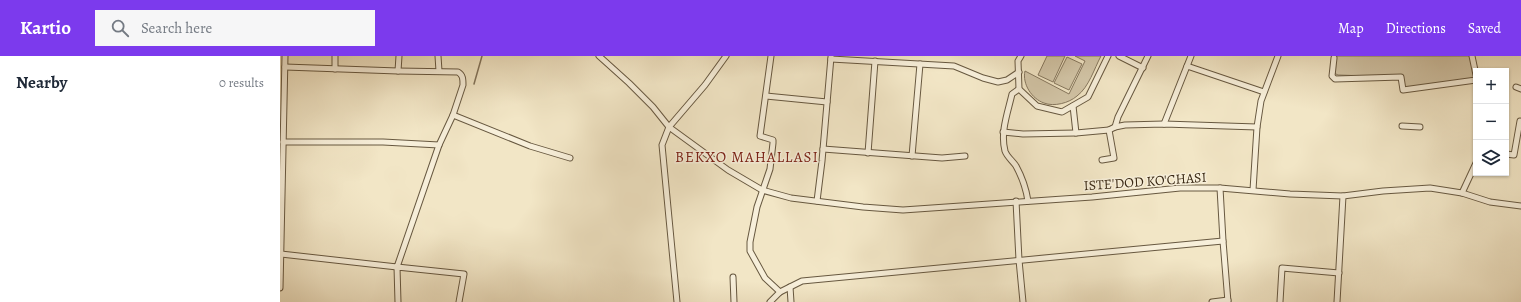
<!DOCTYPE html>
<meta charset="utf-8">
<style>
:root{--surface:#fff;--page:#f6f6f7;--text:#1f2937;--muted:#747a83;--line:#e0e1e3;--accent:#7c3aed}
body{margin:0;font-family:Alegreya,serif;background:var(--page);color:var(--text)}
.controls{position:absolute;right:12px;top:12px;display:grid;overflow:hidden;border-radius:0px;box-shadow:0 1px 3px #0004}
.controls button{width:36px;height:36px;display:grid;place-items:center;padding:0;border:0;border-bottom:1px solid var(--line);background:var(--surface);color:var(--text);font:20px sans-serif}
.list{margin:0;padding:0;list-style:none}
h2{display:flex;justify-content:space-between;align-items:center;height:52px;margin:0;padding:0 16px;font-size:17px}
h2 small{font-size:13px;font-weight:400;color:var(--muted)}
.icon{flex:none;width:22px;height:22px;fill:none;stroke:currentColor;stroke-width:2;stroke-linecap:round;stroke-linejoin:round}
.map{position:relative;flex:none;width:1241px;height:246px;overflow:hidden}
header{display:flex;align-items:center;gap:24px;box-sizing:border-box;height:56px;padding:0 20px;background:var(--accent);color:#fff}
header strong{font-size:19px}
nav{display:flex;gap:22px;margin-inline-start:auto;font-size:14px}
.search{width:280px;height:36px;background:var(--page);display:flex;align-items:center;gap:10px;box-sizing:border-box;padding:0 14px;border-radius:0px;color:var(--muted);font-size:15px}
main{display:flex}
aside{flex:1;background:var(--surface)}
.map>svg:first-child{display:block}
.green{fill:#d3c6a8;stroke:#86775e}
.lines{fill:none;stroke-linecap:round;stroke-linejoin:round}
.stream{stroke:#82735a;stroke-width:1.5}
.minor-casing{stroke:#675840;stroke-width:7}
.minor{stroke:#f7efda;stroke-width:5}
.labels{text-anchor:middle;stroke-width:3;stroke-linejoin:round;paint-order:stroke}
.street-label{font-size:14px;fill:#392813;stroke:#f7efda}
.neighbourhood-label{font-size:15px;letter-spacing:1px;fill:#7a1f14;stroke:#f7efda}
</style>
<header>
<strong>Kartio</strong>
<div class="search"><svg class="icon" aria-label="search" viewBox="0 0 24 24"><circle cx="10" cy="10" r="6"/><path d="M15 15l6 6"/></svg>Search here</div>
<nav><a>Map</a><a>Directions</a><a>Saved</a></nav>
</header>
<main>
<aside>
<h2>Nearby<small>0 results</small></h2>
<ul class="list">
</ul>
</aside>
<div class="map">
<svg width="1241" height="246" viewBox="0 0 1241 246">
<rect width="100%" height="100%" fill="#f2e6c6"/>
<filter id="stains"><feTurbulence type="fractalNoise" baseFrequency=".005" numOctaves="4"/><feColorMatrix values="0 0 0 0 .2 0 0 0 0 .09 0 0 0 0 .02 0 0 0 .5 -.17"/></filter>
<radialGradient id="worn" r=".72"><stop offset=".6" stop-color="#630" stop-opacity="0"/><stop offset="1" stop-color="#630" stop-opacity=".3"/></radialGradient>
<g class="green">
<path d="M767,0H785L773,26L758,19Z"/>
<path d="M795,0H821C814,13 809,31 797,40C789,47 774,51 764,47C752,43 742,28 745,15L789,38L805,5Z"/>
<path d="M1055,0H1194L1196,24L1123,34L1120,21L1058,19L1054,17Z"/>
<path d="M787,1L802,8L789,34L774,27Z"/>
</g>
<g class="lines">
<path class="stream" d="M194,28L202,0"/>
<defs>
<g id="minor">
<path d="M158,0L159,15"/>
<path d="M319,0L349,27L373,51L389,71L448,114L482,134L511,142L583,151L623,154L812,141L900,132H940L1010,138L1063,140L1103,135L1150,132L1182,137L1210,146L1241,150"/>
<path d="M491,0L480,80L493,84V87L490,113L477,151L470,186V195L485,222L500,236"/>
<path d="M741,0L738,5L739,33L757,50L782,56L808,41L828,0"/>
<path d="M839,0L863,12"/>
<path d="M868,0L838,61L835,71L845,69L884,68L977,71"/>
<path d="M1192,0L1196,19"/>
<path d="M1054,2L1052,20L1055,23L1121,21L1123,34L1196,24"/>
<path d="M551,3L674,10L703,22L718,26L727,24L739,16"/>
<path d="M907,10L984,36"/>
<path d="M5,11L118,15L119,0"/>
<path d="M55,13V0"/>
<path d="M1236,31L1241,33"/>
<path d="M739,33L732,38C728,56 720,76 725,95C727,101 733,105 736,110C742,121 746,132 748,145"/>
<path d="M486,40L547,46"/>
<path d="M793,50L796,77L829,74"/>
<path d="M173,59L250,90L290,102"/>
<path d="M884,68L911,0"/>
<path d="M1122,70L1140,71"/>
<path d="M723,76L743,78L796,77"/>
<path d="M3,86H103L159,89"/>
<path d="M543,93L662,102L685,100"/>
<path d="M588,97L595,5"/>
<path d="M1226,98L1234,99L1240,65"/>
<path d="M632,100L640,8"/>
<path d="M822,104L834,102L829,74L835,71"/>
<path d="M940,132L943,185L948,246"/>
<path d="M973,134L977,71L981,45L998,0"/>
<path d="M1182,137L1196,107"/>
<path d="M537,145L542,105L551,1"/>
<path d="M736,145L739,204L743,246"/>
<path d="M1,198L117,211L159,89L173,59L183,29C183,23 183,19 178,16L118,15"/>
<path d="M453,221L454,246"/>
<path d="M510,231L511,246"/>
<path d="M0,232L5,0"/>
<path d="M118,246L117,211L184,218L179,246"/>
<path d="M397,246L382,89L389,71L425,29L446,0"/>
<path d="M490,246L500,236L522,225L943,185"/>
<path d="M932,246L948,244"/>
<path d="M1000,246L1002,212L1059,217"/>
<path d="M1057,246L1063,140"/>
</g>
</defs>
<use href="#minor" class="minor-casing"/>
<use href="#minor" class="minor"/>
</g>
<g class="labels">
<g class="street-label">
<text transform="translate(865 125) rotate(-4)" y="5">ISTE'DOD KO'CHASI</text>
</g>
<g class="neighbourhood-label">
<text x="467" y="106">BEKXO MAHALLASI</text>
</g>
</g>
<rect width="100%" height="100%" filter="url(#stains)"/>
<rect width="100%" height="100%" fill="url(#worn)"/>
</svg>
<div class="controls">
<button>+</button>
<button>−</button>
<button><svg class="icon" aria-label="layers" viewBox="0 0 24 24"><path d="M12 4l9 5-9 5-9-5zM3 14l9 5 9-5"/></svg></button>
</div>
</div>
</main>
